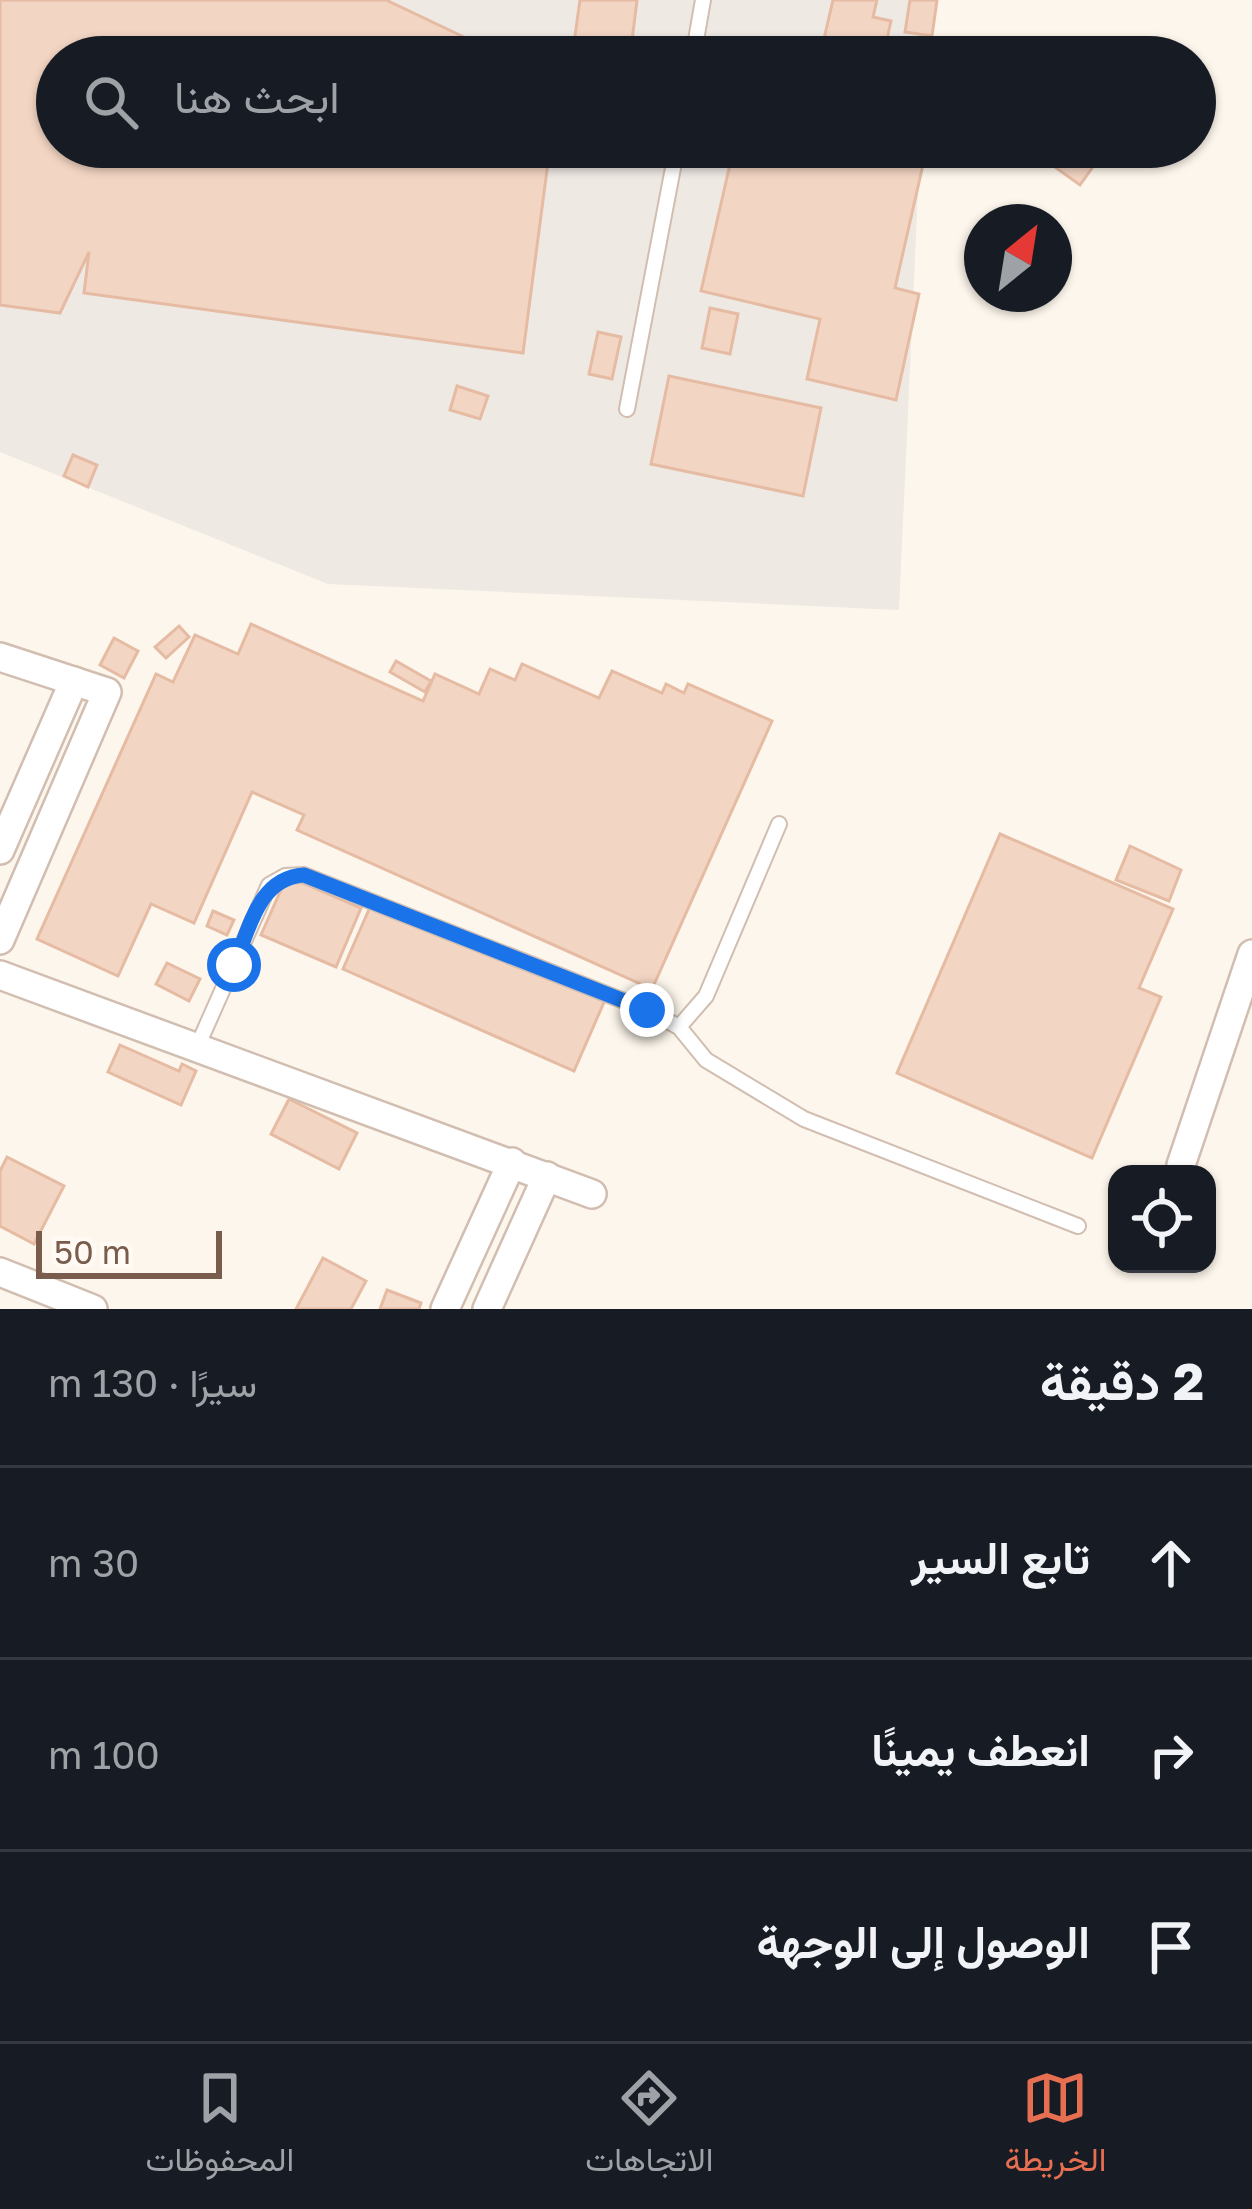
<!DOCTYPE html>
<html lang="ar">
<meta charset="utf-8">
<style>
:root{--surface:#171b24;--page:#242831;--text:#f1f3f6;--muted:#9ea1a6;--line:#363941;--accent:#e76f51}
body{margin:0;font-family:"Golos Text",Vazirmatn,sans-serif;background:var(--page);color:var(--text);direction:rtl}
.controls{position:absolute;right:36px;bottom:36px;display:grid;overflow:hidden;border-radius:24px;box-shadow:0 3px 9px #0004}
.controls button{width:108px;height:108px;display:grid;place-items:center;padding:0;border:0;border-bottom:3px solid var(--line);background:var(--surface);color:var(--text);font:60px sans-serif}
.compass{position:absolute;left:964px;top:204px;width:108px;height:108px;border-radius:50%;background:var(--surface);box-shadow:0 3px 9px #0004;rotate:30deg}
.scale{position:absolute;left:36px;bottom:30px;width:186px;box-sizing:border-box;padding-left:12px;border:6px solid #7a5c4d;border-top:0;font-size:33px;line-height:42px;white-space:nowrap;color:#7a5c4d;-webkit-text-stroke:9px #fffaf3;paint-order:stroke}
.stop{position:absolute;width:36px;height:36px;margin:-27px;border:9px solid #1a73e8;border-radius:50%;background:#fff}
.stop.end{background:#1a73e8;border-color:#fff;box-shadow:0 3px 12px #0008}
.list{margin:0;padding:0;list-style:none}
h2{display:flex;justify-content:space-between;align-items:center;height:156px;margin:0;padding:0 48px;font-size:51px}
h2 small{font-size:39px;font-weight:400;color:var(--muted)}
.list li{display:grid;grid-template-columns:78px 1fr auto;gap:36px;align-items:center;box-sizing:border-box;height:192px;padding:0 48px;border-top:3px solid var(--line)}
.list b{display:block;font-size:45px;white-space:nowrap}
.list em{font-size:39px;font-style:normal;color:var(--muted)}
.icon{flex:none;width:66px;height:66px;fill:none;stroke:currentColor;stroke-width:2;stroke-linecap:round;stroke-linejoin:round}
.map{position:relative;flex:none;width:1252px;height:1309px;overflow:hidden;direction:ltr}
.search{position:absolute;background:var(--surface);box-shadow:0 3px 9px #0004;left:36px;right:36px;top:36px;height:132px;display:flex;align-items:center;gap:30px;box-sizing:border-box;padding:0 42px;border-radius:66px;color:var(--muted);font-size:45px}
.sheet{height:732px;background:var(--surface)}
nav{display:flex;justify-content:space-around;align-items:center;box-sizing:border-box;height:168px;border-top:3px solid var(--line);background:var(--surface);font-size:33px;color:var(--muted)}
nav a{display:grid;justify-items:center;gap:6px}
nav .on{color:var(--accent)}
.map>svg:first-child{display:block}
.industrial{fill:#efe9e4}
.building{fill:#f3d5c3;stroke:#e6bba3;stroke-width:3}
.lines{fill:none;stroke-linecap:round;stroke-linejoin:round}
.service-casing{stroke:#d1beb0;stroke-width:18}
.minor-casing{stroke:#d1beb0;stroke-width:32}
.service{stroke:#fff;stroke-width:14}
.minor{stroke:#fff;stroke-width:27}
.route{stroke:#1a73e8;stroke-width:15}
</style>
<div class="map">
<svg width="1252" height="1309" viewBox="0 0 1252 1309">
<rect width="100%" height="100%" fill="#fdf6ec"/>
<path class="industrial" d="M0,0H933L928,57H57V147H920L899,610L328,584L0,452Z"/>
<g class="building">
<path d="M0,0H386L506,57H57V147H550L523,353L84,293L89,252L60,313L0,305Z"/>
<path d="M580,0H637L630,57H572Z"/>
<path d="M833,0H877L873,17L891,21L883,57H754L758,41L820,56Z"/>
<path d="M910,0H937L932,36L905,32Z"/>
<path d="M734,147H927L895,288L919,294L896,400L807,379L820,319L701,291Z"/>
<path d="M1044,147H1107L1080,185L1038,155Z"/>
<path d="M710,308L738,314L730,354L702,348Z"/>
<path d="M598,332L621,337L612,379L589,374Z"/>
<path d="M669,376L821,408L803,496L651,464Z"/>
<path d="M457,386L488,396L480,419L450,410Z"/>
<path d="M73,455L97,465L88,487L64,476Z"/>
<path d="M251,624L423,701L435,674L479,694L490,669L515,680L522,664L599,698L612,671L662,693L666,684L684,693L688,684L772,721L652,989L297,830L304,815L252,792L194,923L151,904L118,976L37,939L156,674L173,682L195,635L238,654Z"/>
<path d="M179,626L189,637L166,658L155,647Z"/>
<path d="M114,638L138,651L124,678L100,665Z"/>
<path d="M396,661L431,681L425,692L390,672Z"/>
<path d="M1000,834L1173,909L1139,988L1161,997L1092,1158L897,1073Z"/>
<path d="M1130,846L1181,870L1169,901L1116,880Z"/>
<path d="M287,876L361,908L336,967L261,935Z"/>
<path d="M374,898L605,1000L574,1071L343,969Z"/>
<path d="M213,911L234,920L227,935L207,926Z"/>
<path d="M167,963L200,979L189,1001L156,984Z"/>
<path d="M120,1045L179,1071L182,1064L196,1071L181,1105L108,1072Z"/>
<path d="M289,1099L357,1133L339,1169L271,1134Z"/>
<path d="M7,1157L64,1186L34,1244L0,1226V1171Z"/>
<path d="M323,1258L366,1281L351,1309H296Z"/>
<path d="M387,1290L421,1303L419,1309H380Z"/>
</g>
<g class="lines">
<defs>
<g id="service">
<path d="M693,57L703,0"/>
<path d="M627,409L677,147"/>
<path d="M679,1027L706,996L779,824"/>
<path d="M198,1045L269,885L285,876L304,875L647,1010L679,1027L706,1060L804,1119L1078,1226"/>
</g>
<g id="minor">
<path d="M0,657L107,692L0,940"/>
<path d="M0,850L74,681"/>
<path d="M0,975L592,1194"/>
<path d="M1181,1165L1252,954"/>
<path d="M0,1272L93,1309"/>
<path d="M445,1309L512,1162"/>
<path d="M487,1309L547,1176"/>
</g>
</defs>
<use href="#service" class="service-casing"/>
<use href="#minor" class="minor-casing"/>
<use href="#service" class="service"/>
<use href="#minor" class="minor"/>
</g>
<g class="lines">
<path class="route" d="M234,965C250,928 258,878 304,875L647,1010"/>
</g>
</svg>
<div class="controls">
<button><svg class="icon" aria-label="locate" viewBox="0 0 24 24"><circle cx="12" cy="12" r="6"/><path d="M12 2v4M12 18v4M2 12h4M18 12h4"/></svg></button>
</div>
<svg class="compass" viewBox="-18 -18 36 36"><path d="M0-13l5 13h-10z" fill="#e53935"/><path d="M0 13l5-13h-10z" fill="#9ea1a6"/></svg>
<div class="scale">50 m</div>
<div class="stop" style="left:234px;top:965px"></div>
<div class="stop end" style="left:647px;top:1010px"></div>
<div class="search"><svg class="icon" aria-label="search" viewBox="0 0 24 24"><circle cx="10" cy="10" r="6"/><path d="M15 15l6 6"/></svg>ابحث هنا</div>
</div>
<section class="sheet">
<h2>2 دقيقة<small>سيرًا · 130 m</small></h2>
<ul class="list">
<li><svg class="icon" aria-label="ahead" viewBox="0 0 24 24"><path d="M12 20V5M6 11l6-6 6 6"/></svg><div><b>تابع السير</b></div><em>30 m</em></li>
<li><svg class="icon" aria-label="right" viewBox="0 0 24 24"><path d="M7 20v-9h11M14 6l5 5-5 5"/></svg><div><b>انعطف يمينًا</b></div><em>100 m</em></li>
<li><svg class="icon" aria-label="arrive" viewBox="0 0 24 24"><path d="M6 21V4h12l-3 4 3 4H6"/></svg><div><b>الوصول إلى الوجهة</b></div></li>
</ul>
</section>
<nav>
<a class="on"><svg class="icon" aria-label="map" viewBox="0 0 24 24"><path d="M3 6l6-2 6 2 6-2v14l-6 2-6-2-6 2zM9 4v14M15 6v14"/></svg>الخريطة</a>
<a><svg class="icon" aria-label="directions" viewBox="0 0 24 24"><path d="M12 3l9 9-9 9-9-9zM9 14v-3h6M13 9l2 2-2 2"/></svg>الاتجاهات</a>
<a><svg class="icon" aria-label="saved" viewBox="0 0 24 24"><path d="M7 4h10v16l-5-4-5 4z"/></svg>المحفوظات</a>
</nav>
